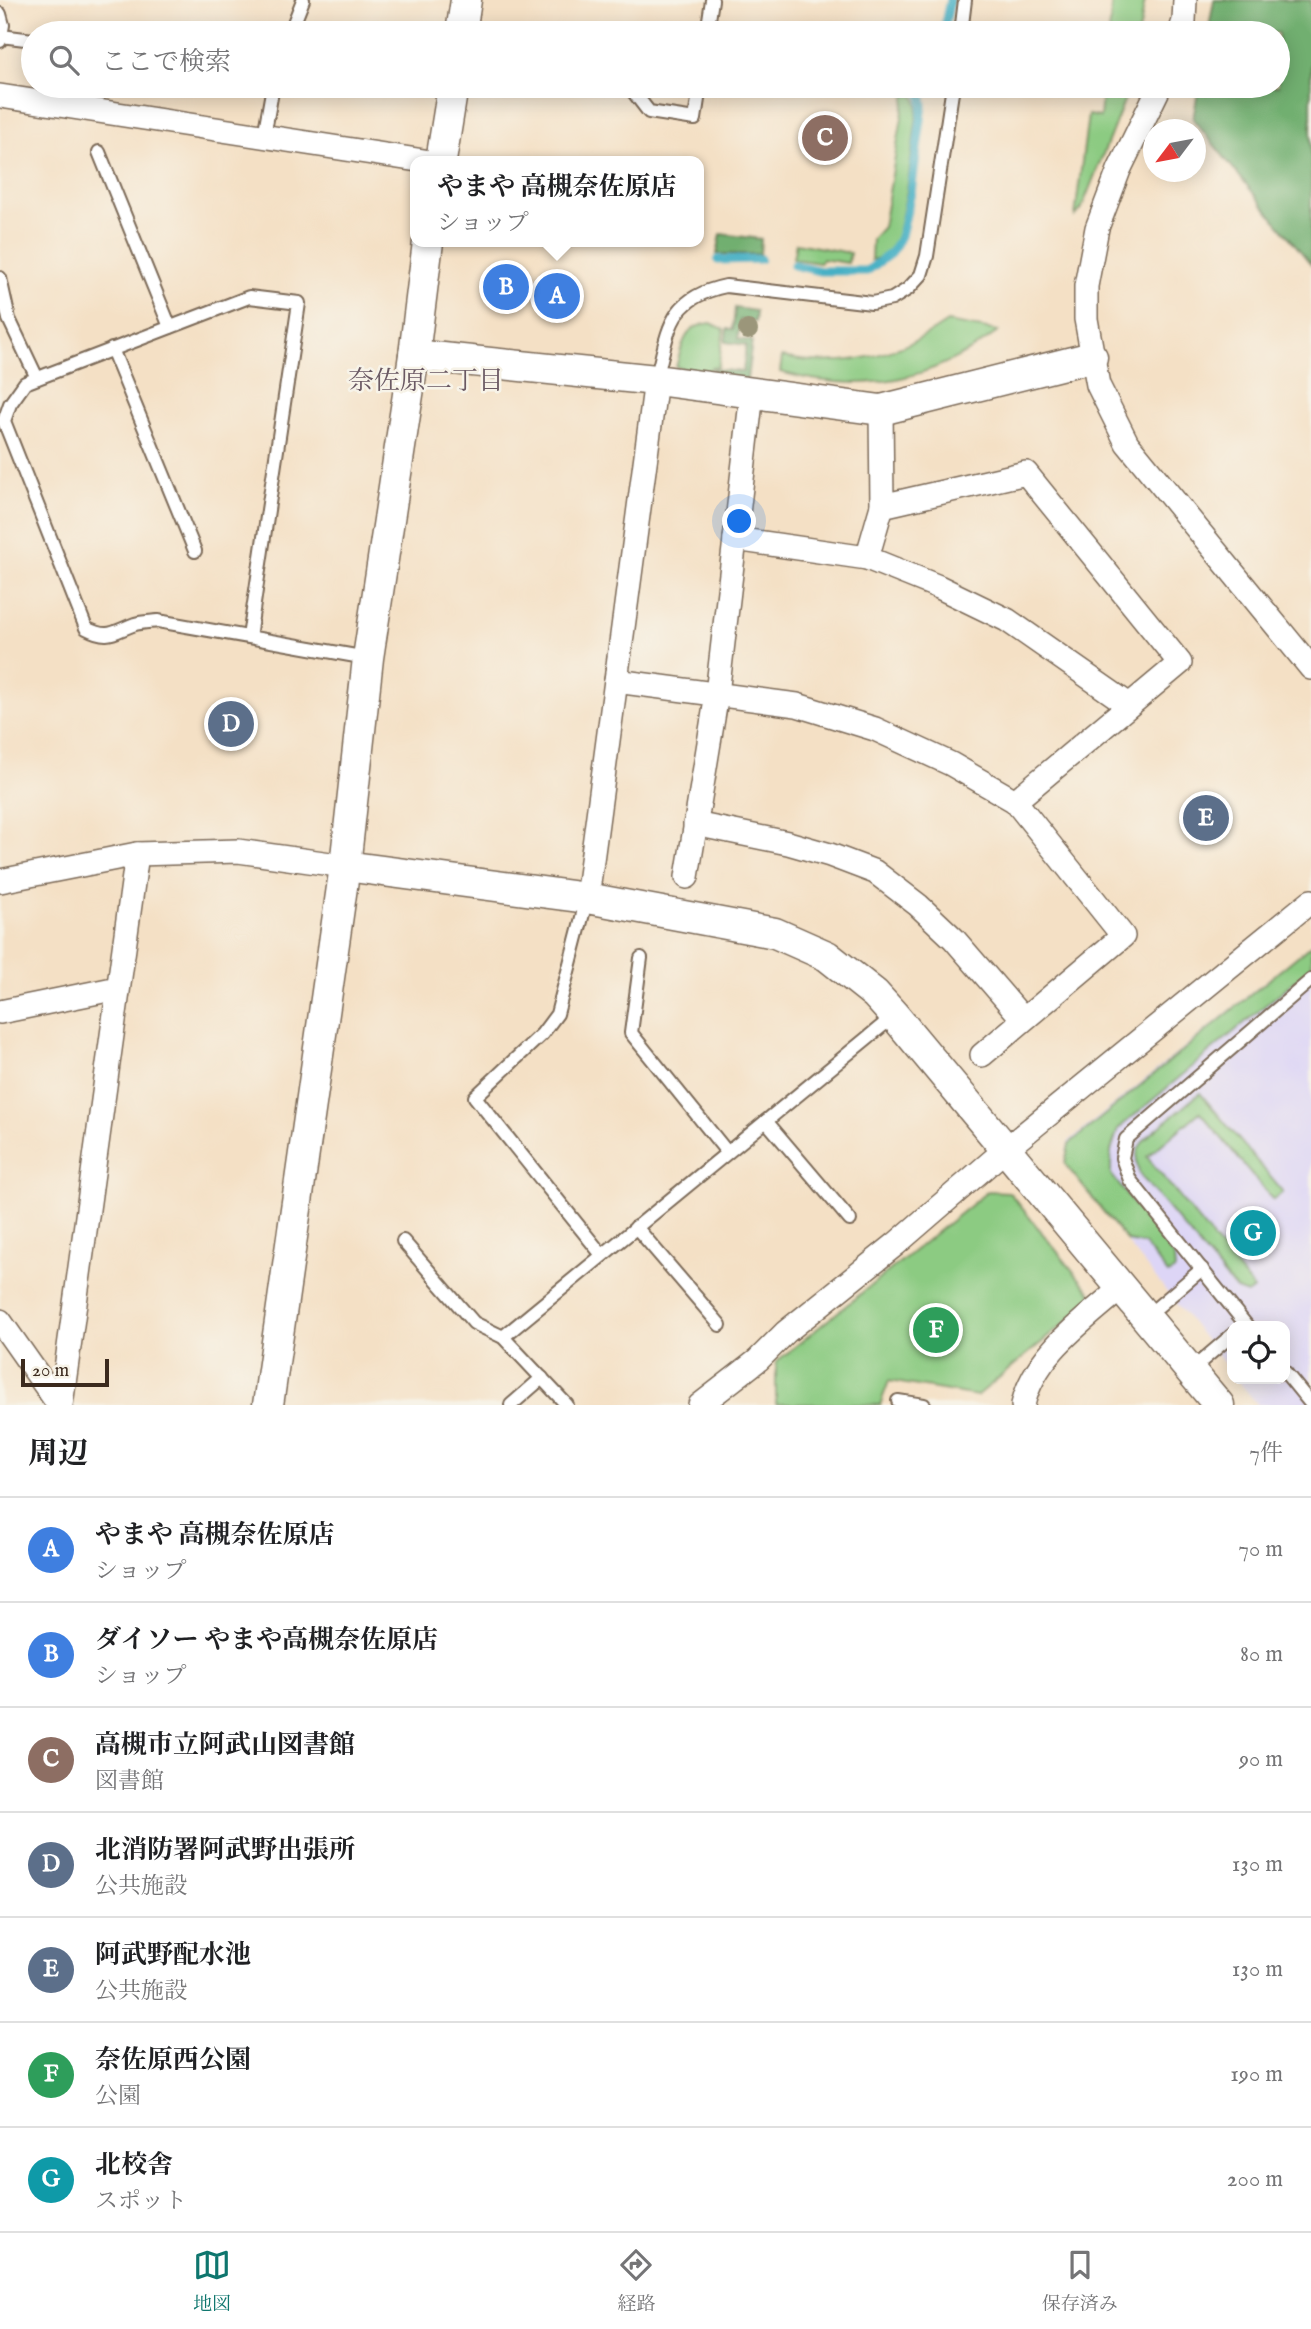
<!DOCTYPE html>
<html lang="ja">
<meta charset="utf-8">
<style>
:root{--surface:#fff;--page:#f6f6f6;--text:#202124;--muted:#757577;--line:#e0e0e0;--accent:#0f766e}
body{margin:0;font-family:"IM FELL English","Noto Serif JP",serif;background:var(--page);color:var(--text)}
.controls{position:absolute;right:21px;bottom:21px;display:grid;overflow:hidden;border-radius:14px;box-shadow:0 4px 18px #0003}
.controls button{width:63px;height:63px;display:grid;place-items:center;padding:0;border:0;border-bottom:2px solid var(--line);background:var(--surface);color:var(--text);font:35px sans-serif}
.compass{position:absolute;left:1143px;top:119px;width:63px;height:63px;border-radius:50%;background:var(--surface);box-shadow:0 4px 18px #0003;rotate:238deg}
.scale{position:absolute;left:21px;bottom:18px;width:88px;box-sizing:border-box;padding-left:7px;border:4px solid #3b2a1e;border-top:0;font-size:19px;line-height:24px;white-space:nowrap;color:#3b2a1e;-webkit-text-stroke:5px #f7f3e8;paint-order:stroke}
.you{position:absolute;left:740px;top:522px;width:24px;height:24px;margin:-18px;border:5px solid #fff;border-radius:50%;background:#1a73e8;box-shadow:0 0 0 10px #1a73e833}
.badge{display:grid;place-items:center;width:46px;height:46px;border-radius:50%;background:var(--accent);color:#fff;font-size:23px;font-weight:700}
.pin{position:absolute;translate:-50% -50%;border:4px solid #fff;box-shadow:0 2px 7px #0006}
.popup{position:absolute;left:410px;top:156px;width:294px;height:91px;box-sizing:border-box;display:grid;place-content:center;border-radius:14px;background:var(--surface);filter:drop-shadow(0 2px 5px #0005);font-size:23px;white-space:nowrap;color:var(--muted)}
.popup b{font-size:26px;color:var(--text)}
.popup::after{content:'';position:absolute;left:50%;top:100%;margin-left:-14px;border:14px solid transparent;border-top-color:var(--surface)}
.list{margin:0;padding:0;list-style:none}
h2{display:flex;justify-content:space-between;align-items:center;height:91px;margin:0;padding:0 28px;font-size:30px}
h2 small{font-size:23px;font-weight:400;color:var(--muted)}
.list li{display:grid;grid-template-columns:46px 1fr auto;gap:21px;align-items:center;box-sizing:border-box;height:105px;padding:0 28px;border-top:2px solid var(--line)}
.list b{display:block;font-size:26px;white-space:nowrap}
.list p{margin:0;font-size:23px;white-space:nowrap;color:var(--muted)}
.list em{font-size:23px;font-style:normal;color:var(--muted)}
.icon{flex:none;width:38px;height:38px;fill:none;stroke:currentColor;stroke-width:2;stroke-linecap:round;stroke-linejoin:round}
.map{position:relative;flex:none;width:1311px;height:1405px;overflow:hidden}
.search{position:absolute;background:var(--surface);box-shadow:0 4px 18px #0003;left:21px;right:21px;top:21px;height:77px;display:flex;align-items:center;gap:18px;box-sizing:border-box;padding:0 24px;border-radius:38px;color:var(--muted);font-size:26px}
.sheet{height:826px;background:var(--surface)}
nav{display:flex;justify-content:space-around;align-items:center;box-sizing:border-box;height:98px;border-top:2px solid var(--line);background:var(--surface);font-size:19px;color:var(--muted)}
nav a{display:grid;justify-items:center;gap:4px}
nav .on{color:var(--accent)}
.map>svg:first-child{display:block}
.built{fill:#ddd5f6}
.green{fill:#8ccb82;stroke:#647a50;stroke-width:2}
.forest{fill:#71af70;stroke:#566c47;stroke-width:2}
.lines{fill:none;stroke-linecap:round;stroke-linejoin:round}
.stream{stroke:#47b0c5;stroke-width:9}
.service-casing{stroke:#7c6a58;stroke-width:16}
.minor-casing{stroke:#7c6a58;stroke-width:26}
.tertiary-casing{stroke:#7c6a58;stroke-width:33}
.service{stroke:#fff;stroke-width:12}
.minor{stroke:#fff;stroke-width:23}
.tertiary{stroke:#fff;stroke-width:30}
.tree{fill:#9b967a}
.labels{text-anchor:middle;stroke-width:5;stroke-linejoin:round;paint-order:stroke}
.neighbourhood-label{font-size:26px;fill:#6a5963;stroke:#f7f3e8}
</style>
<div class="map">
<svg width="1311" height="1405" viewBox="0 0 1311 1405">
<rect width="100%" height="100%" fill="#f7f3e8"/>
<filter id="ink" filterUnits="userSpaceOnUse"><feTurbulence type="fractalNoise" baseFrequency=".0143" numOctaves="2"/><feDisplacementMap in="SourceGraphic" scale="14" xChannelSelector="R" yChannelSelector="G"/><feConvolveMatrix kernelMatrix="1 2 1 2 8 2 1 2 1" color-interpolation-filters="sRGB"/></filter>
<filter id="wash" filterUnits="userSpaceOnUse"><feTurbulence type="fractalNoise" baseFrequency=".00686" numOctaves="4" result="noise"/><feDisplacementMap in="SourceGraphic" scale="28" xChannelSelector="R" yChannelSelector="G"/><feGaussianBlur stdDeviation="1.57" result="paint"/><feColorMatrix in="noise" values="0 0 0 0 0 0 0 0 0 0 0 0 0 0 0 0 0 1.4 0 .05"/><feComposite in="paint" operator="in"/></filter>
<g filter="url(#wash)">
<rect width="100%" height="100%" fill="#f4e0c5"/>
<path class="built" d="M1311,944V1405H1258L1237,1379H1285V1326H1232V1373L1064,1164L1068,1142Z"/>
<g class="green">
<path d="M1112,0H1145L1139,33H1109Z"/>
<path d="M1103,86H1130L1081,210L1075,216L1088,115L1100,117Z"/>
<path d="M906,94L915,96L918,106L907,191L898,234L894,243L883,257L871,260L872,239L883,227Z"/>
<path d="M796,243L850,253L848,263L822,259L820,263L793,259Z"/>
<path d="M947,322L999,331C931,382 863,395 780,372L782,357C842,369 897,357 947,322Z"/>
<path d="M711,323L724,329L718,367H711L709,374L676,367C683,344 683,326 711,323Z"/>
<path d="M1311,945V967L1118,1129L1111,1151V1174L1174,1257L1175,1270L1168,1274L1144,1244L1127,1241L1065,1164L1069,1144Z"/>
<path d="M1200,1093L1283,1192L1273,1200L1200,1112L1147,1157L1254,1289L1247,1294L1236,1290L1140,1175C1135,1160 1135,1152 1144,1140Z"/>
<path d="M988,1191L1009,1192L1095,1298L977,1396L889,1381L880,1405L776,1404V1362Z"/>
</g>
<g class="forest">
<path d="M1214,0H1311V264L1193,119L1199,86H1278V33H1208Z"/>
<path d="M721,234L761,239L760,254H717Z"/>
<path d="M735,308L756,311L755,322L740,320L738,339L752,341L747,379L713,375V369L743,372L746,345L725,342L727,329H733Z"/>
</g>
<g class="lines">
<g class="stream">
<path d="M943,33L950,0"/>
<path d="M718,260L760,259"/>
<path d="M794,265L820,271H867L891,253L901,236L911,193L923,105L921,86"/>
</g>
</g>
</g>
<g filter="url(#ink)">
<g class="lines">
<defs>
<g id="service">
<path d="M0,14L3,25L0,41"/>
<path d="M290,33L303,0"/>
<path d="M707,33L712,0"/>
<path d="M961,33L965,0"/>
<path d="M1,36L33,40"/>
<path d="M629,86L649,112L695,119L700,86"/>
<path d="M264,136L273,86"/>
<path d="M99,152L170,327"/>
<path d="M0,278L9,319L37,378"/>
<path d="M112,349L195,551"/>
<path d="M656,380C669,330 668,298 726,286L872,303L892,299L908,289L921,275L927,256L953,86"/>
<path d="M249,637L299,303L249,297L25,383L10,404L4,421L86,628C109,640 113,632 135,624C142,622 151,622 158,621L367,658"/>
<path d="M587,898L557,1014L542,1034L475,1097L602,1255"/>
<path d="M641,958L631,1033L727,1152"/>
<path d="M766,1121L850,1220"/>
<path d="M636,1227L720,1325"/>
<path d="M403,1241L474,1323L503,1337L567,1405"/>
<path d="M1147,1316L1202,1269"/>
<path d="M1247,1326L1130,1180L1122,1158L1126,1139L1311,980"/>
<path d="M503,1337L894,1016"/>
<path d="M1191,1370L1232,1335"/>
<path d="M1285,1372L1311,1404"/>
<path d="M898,1401L924,1405"/>
<path d="M511,1405L542,1378"/>
</g>
<g id="minor">
<path d="M1180,33L1184,21L1185,0"/>
<path d="M1160,86L1119,170L1097,228L1086,286V319L1098,385L1127,443L1311,668"/>
<path d="M0,96L424,161"/>
<path d="M881,410L882,506L1026,473L1180,663L1015,801"/>
<path d="M735,539L867,558L939,587L1007,620L1129,705"/>
<path d="M867,558L882,506"/>
<path d="M616,681L797,705L875,729L951,764L1015,801L1123,936L982,1055"/>
<path d="M695,824L788,843L830,855L875,872L918,905L954,939L1023,1019"/>
<path d="M687,877L717,694L752,393"/>
<path d="M0,881L137,854L238,851L345,866"/>
<path d="M587,898L656,380"/>
<path d="M0,1012L118,988"/>
<path d="M0,1321L59,1405"/>
<path d="M61,1405L137,854"/>
<path d="M700,1405L758,1360L786,1332L896,1244L1006,1149L1311,901"/>
<path d="M1023,1405C1034,1354 1085,1320 1122,1287"/>
</g>
<g id="tertiary">
<path d="M461,33L466,0"/>
<path d="M441,161L453,86"/>
<path d="M414,355L656,380L881,410L1092,357"/>
<path d="M345,866L587,898L775,933L827,956L875,994L894,1015L1219,1405"/>
<path d="M268,1405L345,866L368,658L414,355L428,242"/>
</g>
</defs>
<use href="#service" class="service-casing"/>
<use href="#minor" class="minor-casing"/>
<use href="#tertiary" class="tertiary-casing"/>
<use href="#service" class="service"/>
<use href="#minor" class="minor"/>
<use href="#tertiary" class="tertiary"/>
</g>
<circle class="tree" cx="748" cy="330" r="10"/>
</g>
<g class="labels">
<g class="neighbourhood-label">
<text x="426" y="389">奈佐原二丁目</text>
</g>
</g>
</svg>
<div class="controls">
<button><svg class="icon" aria-label="locate" viewBox="0 0 24 24"><circle cx="12" cy="12" r="6"/><path d="M12 2v4M12 18v4M2 12h4M18 12h4"/></svg></button>
</div>
<svg class="compass" viewBox="-18 -18 36 36"><path d="M0-13l5 13h-10z" fill="#e53935"/><path d="M0 13l5-13h-10z" fill="#757577"/></svg>
<div class="scale">20 m</div>
<div class="you"></div>
<div class="pin badge" style="left:557px;top:296px;background:#3f7fe0">A</div>
<div class="popup"><b>やまや 高槻奈佐原店</b>ショップ</div>
<div class="pin badge" style="left:506px;top:287px;background:#3f7fe0">B</div>
<div class="pin badge" style="left:825px;top:138px;background:#8d6e63">C</div>
<div class="pin badge" style="left:231px;top:724px;background:#5c6f8a">D</div>
<div class="pin badge" style="left:1206px;top:818px;background:#5c6f8a">E</div>
<div class="pin badge" style="left:936px;top:1330px;background:#2e9e5b">F</div>
<div class="pin badge" style="left:1253px;top:1233px;background:#0f9aa8">G</div>
<div class="search"><svg class="icon" aria-label="search" viewBox="0 0 24 24"><circle cx="10" cy="10" r="6"/><path d="M15 15l6 6"/></svg>ここで検索</div>
</div>
<section class="sheet">
<h2>周辺<small>7件</small></h2>
<ul class="list">
<li><span class="badge" style="background:#3f7fe0">A</span><div><b>やまや 高槻奈佐原店</b><p>ショップ</p></div><em>70 m</em></li>
<li><span class="badge" style="background:#3f7fe0">B</span><div><b>ダイソー やまや高槻奈佐原店</b><p>ショップ</p></div><em>80 m</em></li>
<li><span class="badge" style="background:#8d6e63">C</span><div><b>高槻市立阿武山図書館</b><p>図書館</p></div><em>90 m</em></li>
<li><span class="badge" style="background:#5c6f8a">D</span><div><b>北消防署阿武野出張所</b><p>公共施設</p></div><em>130 m</em></li>
<li><span class="badge" style="background:#5c6f8a">E</span><div><b>阿武野配水池</b><p>公共施設</p></div><em>130 m</em></li>
<li><span class="badge" style="background:#2e9e5b">F</span><div><b>奈佐原西公園</b><p>公園</p></div><em>190 m</em></li>
<li><span class="badge" style="background:#0f9aa8">G</span><div><b>北校舎</b><p>スポット</p></div><em>200 m</em></li>
</ul>
</section>
<nav>
<a class="on"><svg class="icon" aria-label="map" viewBox="0 0 24 24"><path d="M3 6l6-2 6 2 6-2v14l-6 2-6-2-6 2zM9 4v14M15 6v14"/></svg>地図</a>
<a><svg class="icon" aria-label="directions" viewBox="0 0 24 24"><path d="M12 3l9 9-9 9-9-9zM9 14v-3h6M13 9l2 2-2 2"/></svg>経路</a>
<a><svg class="icon" aria-label="saved" viewBox="0 0 24 24"><path d="M7 4h10v16l-5-4-5 4z"/></svg>保存済み</a>
</nav>
